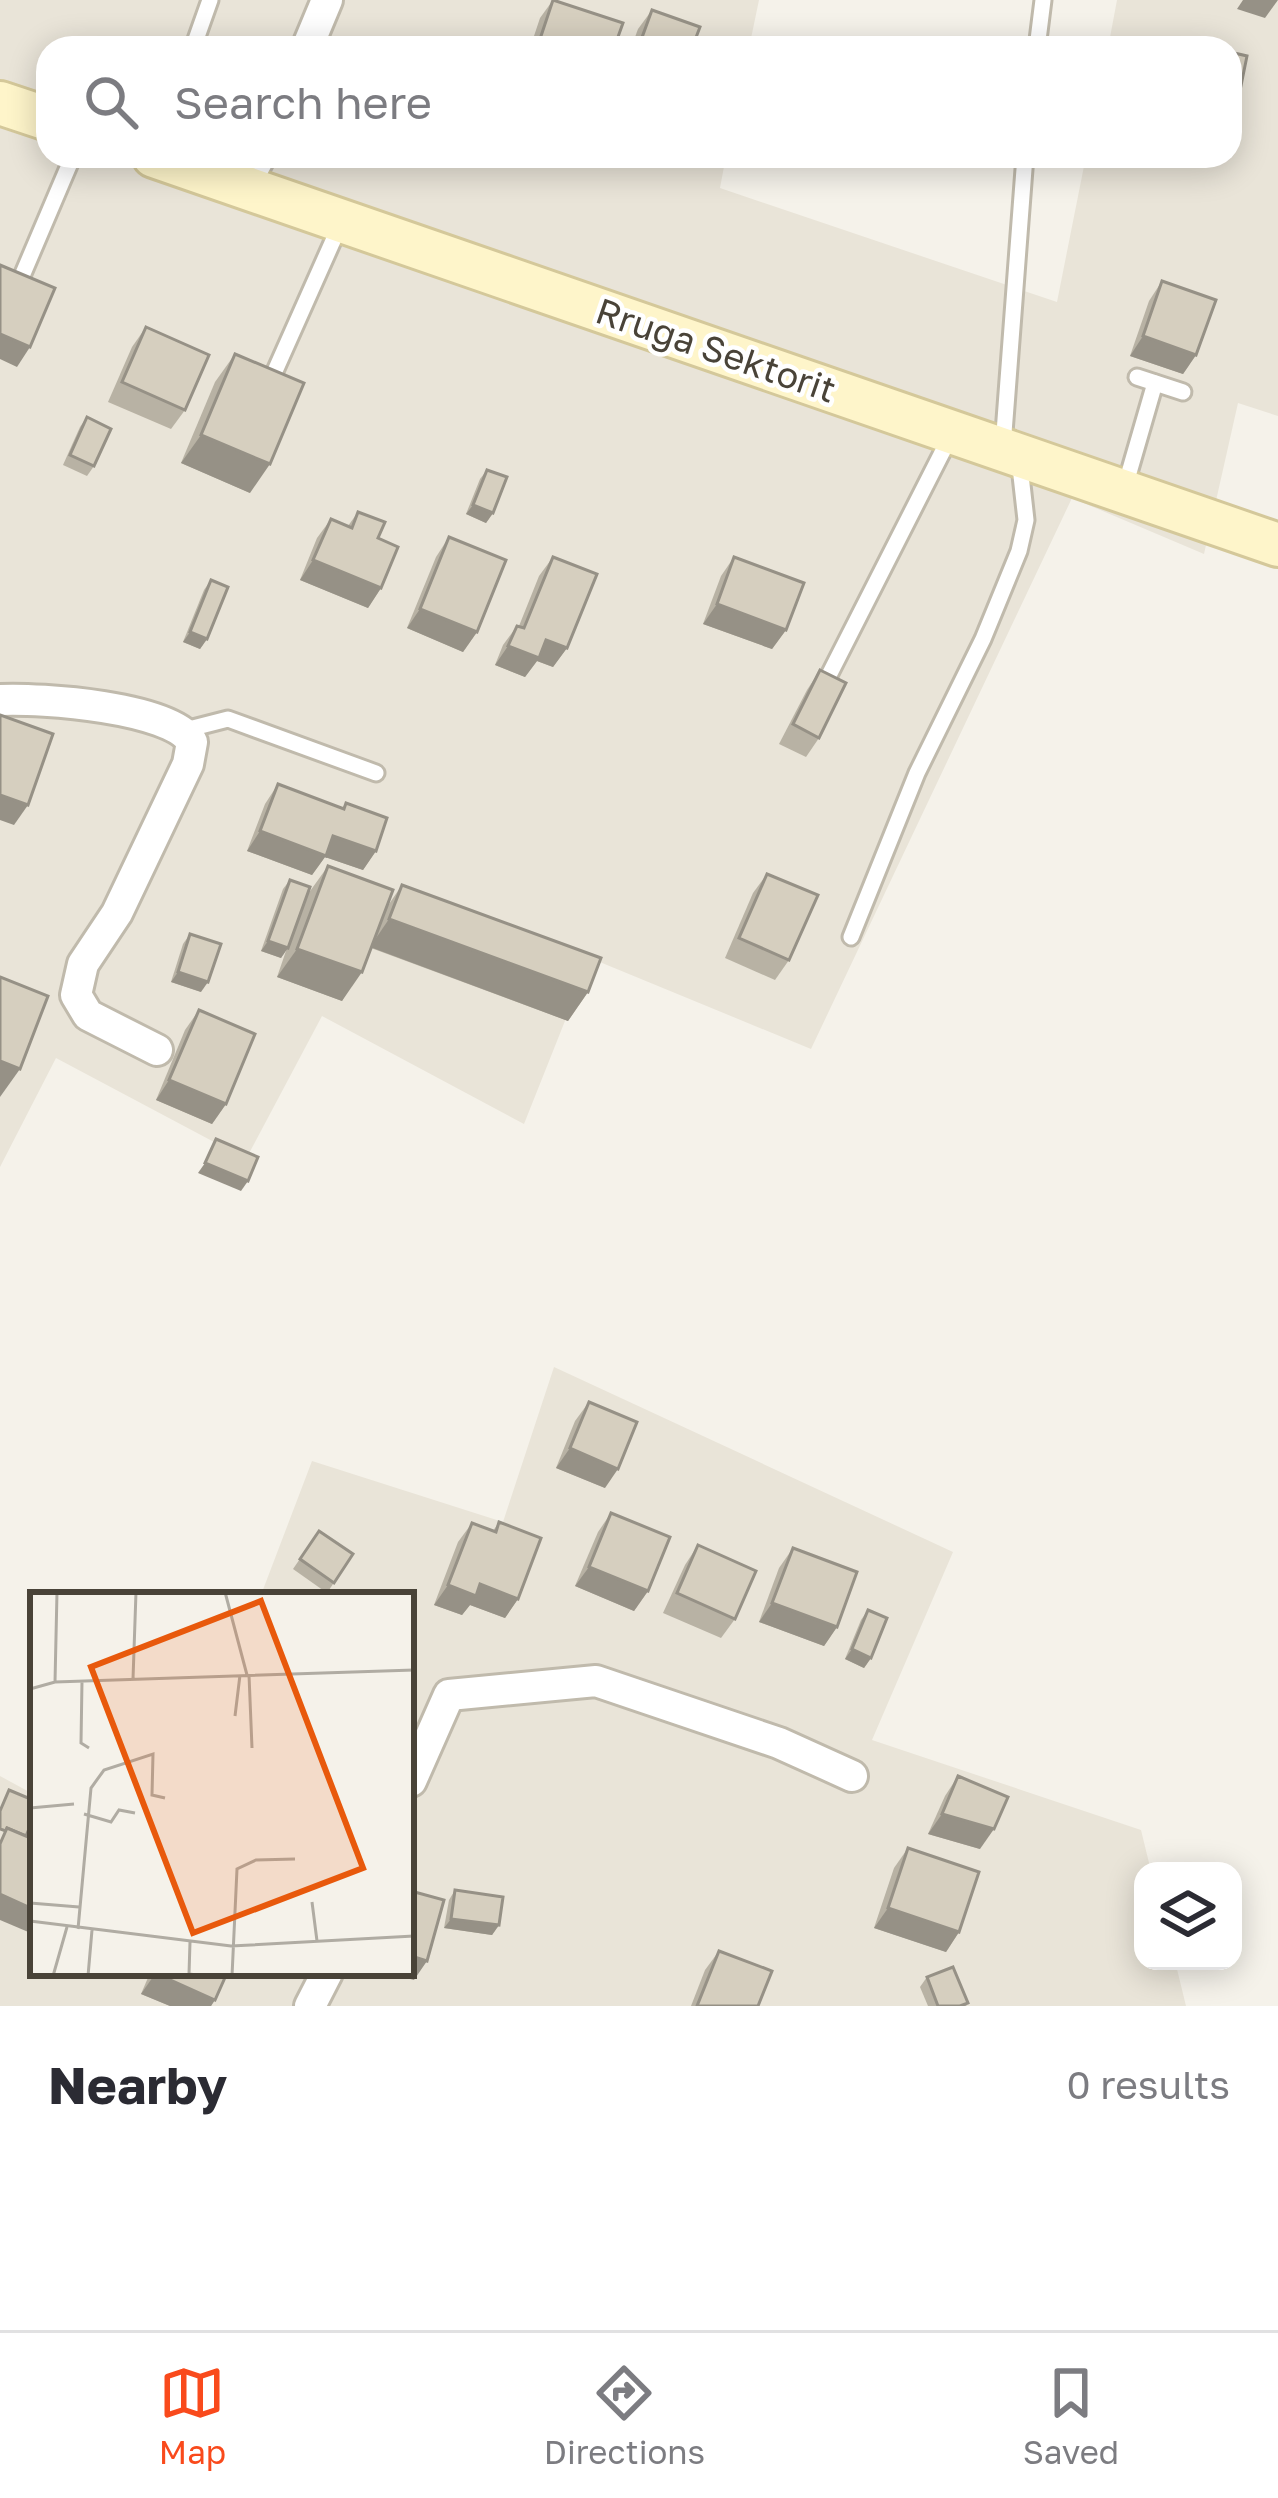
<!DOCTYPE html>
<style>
:root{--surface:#fff;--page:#f7f7f7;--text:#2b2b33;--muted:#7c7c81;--line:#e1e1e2;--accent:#f94a1c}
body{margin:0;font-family:"Golos Text",sans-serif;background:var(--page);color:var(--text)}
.controls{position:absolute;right:36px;bottom:36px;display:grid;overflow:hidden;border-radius:24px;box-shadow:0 6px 30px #0003}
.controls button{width:108px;height:108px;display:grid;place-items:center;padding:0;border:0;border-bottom:3px solid var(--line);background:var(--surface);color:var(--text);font:60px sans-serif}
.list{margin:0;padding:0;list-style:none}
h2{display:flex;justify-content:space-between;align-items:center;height:156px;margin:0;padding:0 48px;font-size:51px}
h2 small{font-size:39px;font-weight:400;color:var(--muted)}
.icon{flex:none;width:66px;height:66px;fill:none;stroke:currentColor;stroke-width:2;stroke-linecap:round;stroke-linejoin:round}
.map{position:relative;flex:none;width:1278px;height:2006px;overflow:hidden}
.search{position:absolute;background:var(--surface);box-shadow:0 6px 30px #0003;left:36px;right:36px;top:36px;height:132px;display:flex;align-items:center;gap:30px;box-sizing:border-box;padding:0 42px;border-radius:36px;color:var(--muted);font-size:45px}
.sheet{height:324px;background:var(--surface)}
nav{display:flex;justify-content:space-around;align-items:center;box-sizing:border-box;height:168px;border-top:3px solid var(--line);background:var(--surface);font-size:33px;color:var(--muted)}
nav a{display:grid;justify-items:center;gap:6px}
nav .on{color:var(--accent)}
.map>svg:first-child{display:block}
.residential{fill:#e9e4d8}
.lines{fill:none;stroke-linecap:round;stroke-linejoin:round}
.lane-casing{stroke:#c0baac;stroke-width:21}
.street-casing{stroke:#c0baac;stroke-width:36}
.secondary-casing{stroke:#d4c89a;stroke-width:48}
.lane{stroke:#fff;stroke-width:15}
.street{stroke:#fff;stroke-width:30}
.secondary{stroke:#fef5ca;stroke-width:42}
.wall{fill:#b8b2a4}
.shaded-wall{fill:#969186}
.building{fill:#d6cfbf;stroke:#969186;stroke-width:3}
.labels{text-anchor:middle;stroke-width:9;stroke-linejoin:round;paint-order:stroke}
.street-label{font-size:36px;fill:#494338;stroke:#fff}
.inset-road{fill:none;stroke:#b0aca3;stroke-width:3}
.view{fill:#e8590c;fill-opacity:0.15;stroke:#e8590c;stroke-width:6}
.inset-edge{fill:none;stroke:#494338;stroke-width:6}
</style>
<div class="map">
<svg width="1278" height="2006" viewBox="0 0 1278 2006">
<rect width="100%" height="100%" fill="#f5f2ea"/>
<g class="residential">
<path d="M0,0H759L749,48H48V156H726L720,188L1057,302L1086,156H1230V48H1108L1117,0H1278V416L1238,403L1204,554L1072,498L811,1049L590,958L524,1124L322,1016L246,1159L56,1058L0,1167Z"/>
<path d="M554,1367L953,1552L872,1740L1141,1830L1151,1871H1143V1961H1175L1186,2006H0V1776L33,1794V1973H411V1595H261L312,1461L503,1522Z"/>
</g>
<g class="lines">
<defs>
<g id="lane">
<path d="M193,48L210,0"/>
<path d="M1037,48L1043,0"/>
<path d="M19,283L73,156"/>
<path d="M1137,377L1183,392"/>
<path d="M267,389L340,225"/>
<path d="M1003,446L1025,156"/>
<path d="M1124,490L1155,383"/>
<path d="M824,685L950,437"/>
<path d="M185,730L228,719L376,773"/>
<path d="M851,937L917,773L983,639L1019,551L1026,520L1019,458"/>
</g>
<g id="street">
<path d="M307,48L327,0"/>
<path d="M243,187L260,156"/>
<path d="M0,700C41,698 171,707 192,742L188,764L117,913L83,964L76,995L88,1015L157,1050"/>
<path d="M411,1781L449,1695L596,1681L779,1743L852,1776"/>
<path d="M310,2006L327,1973"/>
</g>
<g id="secondary">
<path d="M0,103L48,119"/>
<path d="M154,156L1278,545"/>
</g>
</defs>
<use href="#lane" class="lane-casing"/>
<use href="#street" class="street-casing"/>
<use href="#secondary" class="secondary-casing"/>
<use href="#lane" class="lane"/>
<use href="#street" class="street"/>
<use href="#secondary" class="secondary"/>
</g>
<g class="wall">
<path d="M553,0L614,48H530L540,18Z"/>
<path d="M652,10L692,48H631L638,29Z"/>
<path d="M1162,281L1196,355L1183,374L1130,356L1149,301Z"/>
<path d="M146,327L185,410L171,429L108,402L132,347Z"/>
<path d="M235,354L250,493L181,463L215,382Z"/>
<path d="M87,417L94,466L87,476L63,465L80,427Z"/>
<path d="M487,470L493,513L486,523L466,514L480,479Z"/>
<path d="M358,512L378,538L381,588L368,608L300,580L317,538L331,519L348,526Z"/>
<path d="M449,537L477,632L463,652L407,628L436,557Z"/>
<path d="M553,557L567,648L553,667L537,661L525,677L495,665L503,645L517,626H519L539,576Z"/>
<path d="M734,557L786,630L772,649L703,624L721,576Z"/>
<path d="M211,580L207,639L200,649L183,642L204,590Z"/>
<path d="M820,670L819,738L806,757L779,744L807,690Z"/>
<path d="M278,784L342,808L346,803L376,851L363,870L325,857L312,875L247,851L265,804Z"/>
<path d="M328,866L387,907L402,885L588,992L568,1021L371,948L342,1001L277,977L287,948L281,958L261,951L283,889L290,880L308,894Z"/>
<path d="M767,874L789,960L775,980L725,958L753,893Z"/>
<path d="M190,934L201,992L171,982L183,944Z"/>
<path d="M199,1010L226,1104L212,1124L156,1100L185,1030Z"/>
<path d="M589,1402L605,1488L556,1468L575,1421Z"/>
<path d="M611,1513L648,1591L634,1611L575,1586L598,1532Z"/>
<path d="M499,1522L518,1599L505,1618L470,1605L462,1615L434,1605L458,1542L472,1523L493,1531Z"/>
<path d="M319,1531L353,1554L327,1593L293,1569Z"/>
<path d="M698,1545L735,1619L721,1638L663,1613L685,1565Z"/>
<path d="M793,1548L837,1627L824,1646L759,1622L779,1568Z"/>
<path d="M868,1610L871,1658L864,1668L845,1659L861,1620Z"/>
<path d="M958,1776L980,1849L928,1834L945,1796Z"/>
<path d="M908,1848L959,1932L946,1952L874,1928L894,1868Z"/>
<path d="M455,1890L499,1925L492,1935L444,1928L449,1900Z"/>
<path d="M719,1951L758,2006H691L705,1970Z"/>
<path d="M150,1973H227L211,2006H170L141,1994Z"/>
<path d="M927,1977L968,2003L966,2006H928L920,1987Z"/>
</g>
<g class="shaded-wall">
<path d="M1243,0H1278L1265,18L1237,9Z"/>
<path d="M0,334L30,347L17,367L0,359Z"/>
<path d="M1143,336L1196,355L1183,374L1130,356Z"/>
<path d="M201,435L270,464L250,493L181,463Z"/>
<path d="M473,505L493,513L486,523L466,514Z"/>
<path d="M313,560L381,588L368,608L300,580Z"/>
<path d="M717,604L786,630L772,649L703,624Z"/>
<path d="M420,609L477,632L463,652L407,628Z"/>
<path d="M190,632L207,639L200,649L183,642Z"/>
<path d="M546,640L567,648L553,667L537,661L525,677L495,665L508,646Z"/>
<path d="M0,795L28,805L14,825L0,820Z"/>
<path d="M260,831L333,836L376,851L363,870L325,857L312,875L247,851Z"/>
<path d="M389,919L588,992L568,1021L370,947Z"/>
<path d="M268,941L288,948L281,958L261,951Z"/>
<path d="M297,949L362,972L342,1001L277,977Z"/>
<path d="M178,972L208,982L201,992L171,982Z"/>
<path d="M0,1061L20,1069L0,1097Z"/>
<path d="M169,1080L226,1104L212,1124L156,1100Z"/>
<path d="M205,1163L248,1181L241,1191L198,1173Z"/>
<path d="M570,1448L618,1469L605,1488L556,1468Z"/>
<path d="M589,1567L648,1591L634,1611L575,1586Z"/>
<path d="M480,1584L518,1599L505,1618L470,1605L462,1615L434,1605L448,1585Z"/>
<path d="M772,1603L837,1627L824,1646L759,1622Z"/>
<path d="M852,1649L871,1658L864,1668L845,1659Z"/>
<path d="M942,1814L994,1829L980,1849L928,1834Z"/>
<path d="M0,1894L33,1909V1934L0,1920Z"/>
<path d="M888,1908L959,1932L946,1952L874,1928Z"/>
<path d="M451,1919L499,1925L492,1935L444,1928Z"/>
<path d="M411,1956L427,1961L414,1980L387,1973H411Z"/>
<path d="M155,1974L215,2000L211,2006H170L141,1994Z"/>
</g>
<g class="building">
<path d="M553,0L623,23L614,48H537Z"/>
<path d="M652,10L700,27L692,48H653L640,43Z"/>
<path d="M1181,43L1208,48H1179Z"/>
<path d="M1230,52L1247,56L1233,125L1230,124Z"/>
<path d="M0,265L55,288L30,347L0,334Z"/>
<path d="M1162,281L1216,300L1196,355L1143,336Z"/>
<path d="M146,327L209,355L185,410L122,382Z"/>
<path d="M235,354L304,383L270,464L201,435Z"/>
<path d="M87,417L111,429L94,466L70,455Z"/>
<path d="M487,470L507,477L493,513L473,505Z"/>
<path d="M358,512L385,522L378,538L398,547L381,588L313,560L331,519L352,528Z"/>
<path d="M449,537L506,560L477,632L420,609Z"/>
<path d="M553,557L597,574L567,648L546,640L539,658L508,646L517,626L524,628Z"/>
<path d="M734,557L804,583L786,630L717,604Z"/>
<path d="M211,580L228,587L207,639L190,632Z"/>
<path d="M820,670L846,683L819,738L793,724Z"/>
<path d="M0,715L53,734L28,805L0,795Z"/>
<path d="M278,784L344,809L346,803L387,818L376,851L333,836L326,856L260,831Z"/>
<path d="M328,866L393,890L362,972L297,949Z"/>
<path d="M767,874L818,895L789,960L739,938Z"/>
<path d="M290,880L310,887L288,948L268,941Z"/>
<path d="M402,885L601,958L588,992L389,919Z"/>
<path d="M190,934L221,944L208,982L178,972Z"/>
<path d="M0,977L48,996L20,1069L0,1061Z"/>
<path d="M199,1010L255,1034L226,1104L169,1080Z"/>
<path d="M216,1139L258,1157L248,1181L205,1163Z"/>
<path d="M589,1402L637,1422L618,1469L570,1448Z"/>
<path d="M611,1513L670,1537L648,1591L589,1567Z"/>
<path d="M499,1522L541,1538L518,1599L480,1584L476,1596L448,1585L472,1523L496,1532Z"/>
<path d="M319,1531L353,1554L334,1583L300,1559Z"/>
<path d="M698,1545L756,1571L735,1619L677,1593Z"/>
<path d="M793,1548L857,1572L837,1627L772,1603Z"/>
<path d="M868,1610L887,1618L871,1658L852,1649Z"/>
<path d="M958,1776L1008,1797L994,1829L942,1814Z"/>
<path d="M9,1790L33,1800V1819L26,1836L7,1828L6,1831L0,1829V1811Z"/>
<path d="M7,1828L33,1839V1909L0,1894V1844Z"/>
<path d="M908,1848L979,1872L959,1932L888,1908Z"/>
<path d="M455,1890L503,1897L499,1925L451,1919Z"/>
<path d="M411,1891L444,1900L427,1961L411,1956Z"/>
<path d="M719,1951L772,1971L758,2006H697Z"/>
<path d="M953,1967L968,2003L960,2006H938L927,1977Z"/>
<path d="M155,1973H227L215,2000Z"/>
</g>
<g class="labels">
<g class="street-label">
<text transform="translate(716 350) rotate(19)" y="13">Rruga Sektorit</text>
</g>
</g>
<g transform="translate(30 1592)">
<rect width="384" height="384" fill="#f5f2ea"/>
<path class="inset-road" d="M195,0L217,83M219,83L222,156M103,87L106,0M52,89L51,151L59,156M25,90L27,0M0,97L25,90L384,78M205,124L210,83M0,216L44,212M54,222L81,230L89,218L105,221M282,310L287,349M0,311L49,315M0,329L201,354L384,344M48,337L61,196L74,178L123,162L122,203L135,206M160,350L159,382L167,383M23,384L37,335M58,384L62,338M202,384L207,277L226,268L265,267"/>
<path class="view" d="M231,9L333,276L163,341L61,75Z"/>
<rect width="384" height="384" class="inset-edge"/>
</g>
</svg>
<div class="controls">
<button><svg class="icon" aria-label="layers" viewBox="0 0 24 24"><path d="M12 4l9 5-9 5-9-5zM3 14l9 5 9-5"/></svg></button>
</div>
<div class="search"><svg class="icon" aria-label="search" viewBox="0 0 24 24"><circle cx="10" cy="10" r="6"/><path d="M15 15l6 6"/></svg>Search here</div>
</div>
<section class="sheet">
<h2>Nearby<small>0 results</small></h2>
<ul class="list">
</ul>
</section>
<nav>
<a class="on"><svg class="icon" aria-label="map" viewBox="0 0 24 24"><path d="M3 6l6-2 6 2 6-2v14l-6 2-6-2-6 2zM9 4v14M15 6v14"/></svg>Map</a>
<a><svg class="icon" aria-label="directions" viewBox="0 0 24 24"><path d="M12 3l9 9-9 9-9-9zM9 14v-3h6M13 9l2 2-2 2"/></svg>Directions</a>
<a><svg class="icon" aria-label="saved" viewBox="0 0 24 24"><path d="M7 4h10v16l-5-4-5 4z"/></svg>Saved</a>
</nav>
